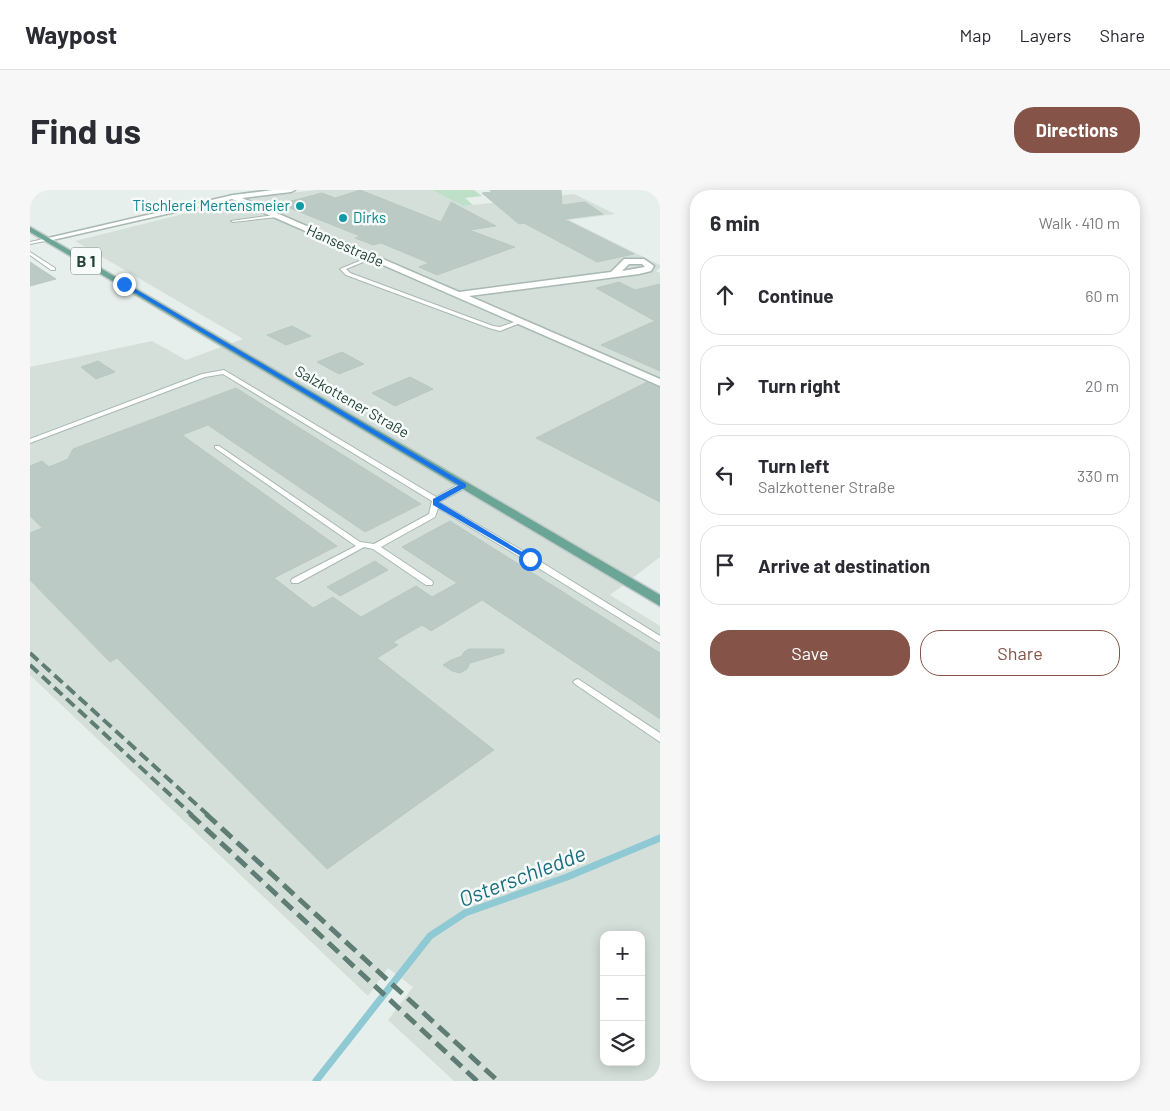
<!DOCTYPE html>
<meta charset="utf-8">
<style>
:root{--surface:#fff;--page:#f7f7f7;--text:#2b2b33;--muted:#7c7c81;--line:#e1e1e2;--accent:#855347}
body{margin:0;font-family:Barlow,sans-serif;background:var(--page);color:var(--text)}
.controls{position:absolute;right:15px;bottom:15px;display:grid;overflow:hidden;border-radius:10px;box-shadow:0 2px 12px #0003}
.controls button{width:45px;height:45px;display:grid;place-items:center;padding:0;border:0;border-bottom:1px solid var(--line);background:var(--surface);color:var(--text);font:25px sans-serif}
.stop{position:absolute;width:15px;height:15px;margin:-11px;border:4px solid #1a73e8;border-radius:50%;background:#fff}
.stop.end{background:#1a73e8;border-color:#fff;box-shadow:0 1px 5px #0008}
.list{margin:0;padding:0;list-style:none}
h2{display:flex;justify-content:space-between;align-items:center;height:65px;margin:0;padding:0 20px;font-size:21px}
h2 small{font-size:16px;font-weight:400;color:var(--muted)}
.list li{display:grid;grid-template-columns:32px 1fr auto;gap:15px;align-items:center;box-sizing:border-box;height:80px;margin:0 10px 10px;padding:0 10px;border:1px solid var(--line);border-radius:20px}
.list b{display:block;font-size:19px;white-space:nowrap}
.list p{margin:0;font-size:16px;white-space:nowrap;color:var(--muted)}
.list em{font-size:16px;font-style:normal;color:var(--muted)}
.actions{display:flex;gap:10px;padding:15px 20px}
.actions a{flex:1;padding:11px 0;border:1px solid var(--accent);border-radius:20px;text-align:center;font-size:18px;color:var(--accent)}
.actions .main{background:var(--accent);color:#fff}
.icon{flex:none;width:28px;height:28px;fill:none;stroke:currentColor;stroke-width:2;stroke-linecap:round;stroke-linejoin:round}
.map{position:relative;flex:none;width:630px;height:891px;overflow:hidden;border-radius:20px}
header{display:flex;align-items:center;gap:30px;box-sizing:border-box;height:70px;padding:0 25px;background:var(--surface);border-bottom:1px solid var(--line)}
header strong{font-size:24px}
nav{display:flex;gap:28px;margin-inline-start:auto;font-size:18px}
.intro{display:flex;align-items:center;justify-content:space-between;box-sizing:border-box;height:120px;padding:0 30px}
h1{margin:0;font-size:35px}
.button{padding:12px 22px;border-radius:20px;background:var(--accent);color:#fff;font-size:18px;font-weight:700}
main{display:flex;gap:30px;padding:0 30px}
aside{flex:1;background:var(--surface);border-radius:20px;box-shadow:0 2px 12px #0003}
.map>svg:first-child{display:block}
.built{fill:#d4dfda;fill-rule:evenodd}
.green{fill:#bfe0c8}
.lines{fill:none;stroke-linecap:round;stroke-linejoin:round}
.stream{stroke:#8ec9d4;stroke-width:7}
.building{fill:#bbcac4;stroke:#b8c9c2}
.lane-casing{stroke:#a8b8b2;stroke-width:2}
.street-casing{stroke:#a8b8b2;stroke-width:3}
.primary-casing{stroke:#c2cac8;stroke-width:3}
.lane{fill:#fff;fill-rule:evenodd}
.street{fill:#fff;fill-rule:evenodd}
.primary{fill:#6aa596;fill-rule:evenodd}
.rail-far1{stroke:#5f7d75;stroke-width:4;stroke-dasharray:11 5.5;stroke-linecap:butt}
.rail{stroke:#5f7d75;stroke-width:5;stroke-dasharray:14 7;stroke-linecap:butt}
.route{fill:#1a73e8}
.culture-dot{fill:#0f9aa8;stroke:#f7fbf9;stroke-width:2}
.labels{text-anchor:middle;stroke-width:5;stroke-linejoin:round;paint-order:stroke}
.far-culture-label{font-size:15px;fill:#0d838f;stroke:#f7fbf9;text-anchor:end}
.far-street-label{font-size:15px;fill:#24423a;stroke:#f7fbf9}
.shield{fill:#f7fbf9;stroke:#637a73;stroke-width:1}
.shield-label{font-size:16px;font-weight:bold;fill:#24423a}
.near-water-label{font-size:22px;font-style:italic;fill:#1c6f80;stroke:#f7fbf9}
</style>
<header>
<strong>Waypost</strong>
<nav><a>Map</a><a>Layers</a><a>Share</a></nav>
</header>
<div class="intro"><h1>Find us</h1><a class="button">Directions</a></div>
<main>
<div class="map">
<svg width="630" height="891" viewBox="0 0 630 891">
<rect width="100%" height="100%" fill="#e6efeb"/>
<path class="built" d="M287,0H402L433,16L544,4L585,24L539,30L630,75V78L626,81L630,83V367L580,405L630,436V891H424L358,830L383,797L358,778L338,806L0,485V177L122,151L156,170L213,149L45,51L221,7ZM574,745H611V872H574Z"/>
<path class="green" d="M402,0H444L452,6L435,8L443,15L433,16Z"/>
<g class="lines">
<path class="stream" d="M286,891L400,746L435,723L537,687L630,648"/>
</g>
<g class="building">
<path d="M330,0L411,32L421,12L466,36L439,40L485,57L407,85L389,77L399,73L351,53L343,55L325,48L330,46L250,14L292,3L305,8Z"/>
<path d="M460,0H531L532,15L555,12L573,24L534,29L604,64L567,72L494,33L489,34L452,3L462,2Z"/>
<path d="M0,72L26,89L0,96Z"/>
<path d="M589,92L605,100L630,94V181L571,155L625,131L566,98Z"/>
<path d="M262,136L281,146L256,155L237,145Z"/>
<path d="M312,162L334,174L309,184L287,172Z"/>
<path d="M68,171L85,182L66,189L51,177Z"/>
<path d="M380,187L403,199L365,216L342,203Z"/>
<path d="M617,192L630,198V312L506,248Z"/>
<path d="M206,198L391,314L335,342L178,235L152,245L307,356L244,388L283,418L303,407L331,427L386,396L402,407L427,393L372,357L420,331L630,463V529L452,410L401,441L392,435L363,452L368,455L347,468L464,560L297,679L87,468L80,472L0,390V343L12,338L0,326V276L12,271L19,277L38,269L43,259Z"/>
<path d="M345,371L358,380L310,406L297,397Z"/>
<path d="M439,459H474V463L440,473L437,479L430,483L422,481L413,475L421,470L432,466L434,462Z"/>
</g>
<g class="lines">
<defs>
<g id="lane">
<path d="M245,25L247,27L203,32L201,31Z"/>
<path d="M18,48L20,49V50L0,54V52Z"/>
<path d="M0,62L25,78V80H21L0,65Z"/>
<path d="M339,67L343,68L316,79L320,83L463,136L470,137L490,130L493,132L470,141L459,138L316,85L310,79Z"/>
<path d="M194,180L406,307L431,293H437V297L409,312L503,367L630,446V453L497,371L408,318L405,327L351,357L402,391L403,393L402,395H396L343,359L334,357L268,393H262L261,391L262,389L326,356L185,258V256H189L330,352L344,354L399,324L402,311L193,184L175,187L0,253V249L172,184Z"/>
<path d="M548,489L630,543V552L545,494L543,492L545,490Z"/>
</g>
<path id="street" d="M243,0H265L261,2L212,8L429,102L581,82L594,69H614L624,76L621,81L609,84L439,106L630,189V196L202,9L18,51L14,49L203,5ZM599,74H612L615,77L592,81Z"/>
<path id="primary" d="M0,37L630,405V416L0,42Z"/>
</defs>
<use href="#lane" class="lane-casing"/>
<use href="#street" class="street-casing"/>
<use href="#primary" class="primary-casing"/>
<use href="#lane" class="lane"/>
<use href="#street" class="street"/>
<use href="#primary" class="primary"/>
<g class="rail-far1">
<path d="M0,463L178,625"/>
<path d="M0,475L162,625"/>
</g>
<g class="rail">
<path d="M160,624L447,891"/>
<path d="M176,624L468,891"/>
</g>
</g>
<path class="route" d="M92,93H95L436,294V297L409,312L504,369L498,370L403,315V309L429,295L92,95Z"/>
<g class="culture-dot">
<circle cx="270" cy="16" r="5"/>
<circle cx="313" cy="28" r="5"/>
</g>
<g class="labels">
<g class="far-culture-label">
<text x="260" y="21">Tischlerei Mertensmeier</text>
<text x="323" y="33" text-anchor="start">Dirks</text>
</g>
<g class="far-street-label">
<text transform="translate(315 56) rotate(24)" y="5">Hansestraße</text>
<text transform="translate(322 212) rotate(30)" y="5">Salzkottener Straße</text>
</g>
<rect class="shield" x="41" y="57.5" width="30" height="27" rx="4"/>
<g class="shield-label">
<text x="56" y="77">B 1</text>
</g>
<g class="near-water-label">
<text transform="translate(492 686) rotate(-21)" y="8">Osterschledde</text>
</g>
</g>
</svg>
<div class="controls">
<button>+</button>
<button>−</button>
<button><svg class="icon" aria-label="layers" viewBox="0 0 24 24"><path d="M12 4l9 5-9 5-9-5zM3 14l9 5 9-5"/></svg></button>
</div>
<div class="stop" style="left:500px;top:369px"></div>
<div class="stop end" style="left:94px;top:94px"></div>
</div>
<aside>
<h2>6 min<small>Walk · 410 m</small></h2>
<ul class="list">
<li><svg class="icon" aria-label="ahead" viewBox="0 0 24 24"><path d="M12 20V5M6 11l6-6 6 6"/></svg><div><b>Continue</b></div><em>60 m</em></li>
<li><svg class="icon" aria-label="right" viewBox="0 0 24 24"><path d="M7 20v-9h11M14 6l5 5-5 5"/></svg><div><b>Turn right</b></div><em>20 m</em></li>
<li><svg class="icon" aria-label="left" viewBox="0 0 24 24"><path d="M17 20v-9H6M10 6l-5 5 5 5"/></svg><div><b>Turn left</b><p>Salzkottener Straße</p></div><em>330 m</em></li>
<li><svg class="icon" aria-label="arrive" viewBox="0 0 24 24"><path d="M6 21V4h12l-3 4 3 4H6"/></svg><div><b>Arrive at destination</b></div></li>
</ul>
<div class="actions"><a class="main">Save</a><a>Share</a></div>
</aside>
</main>
